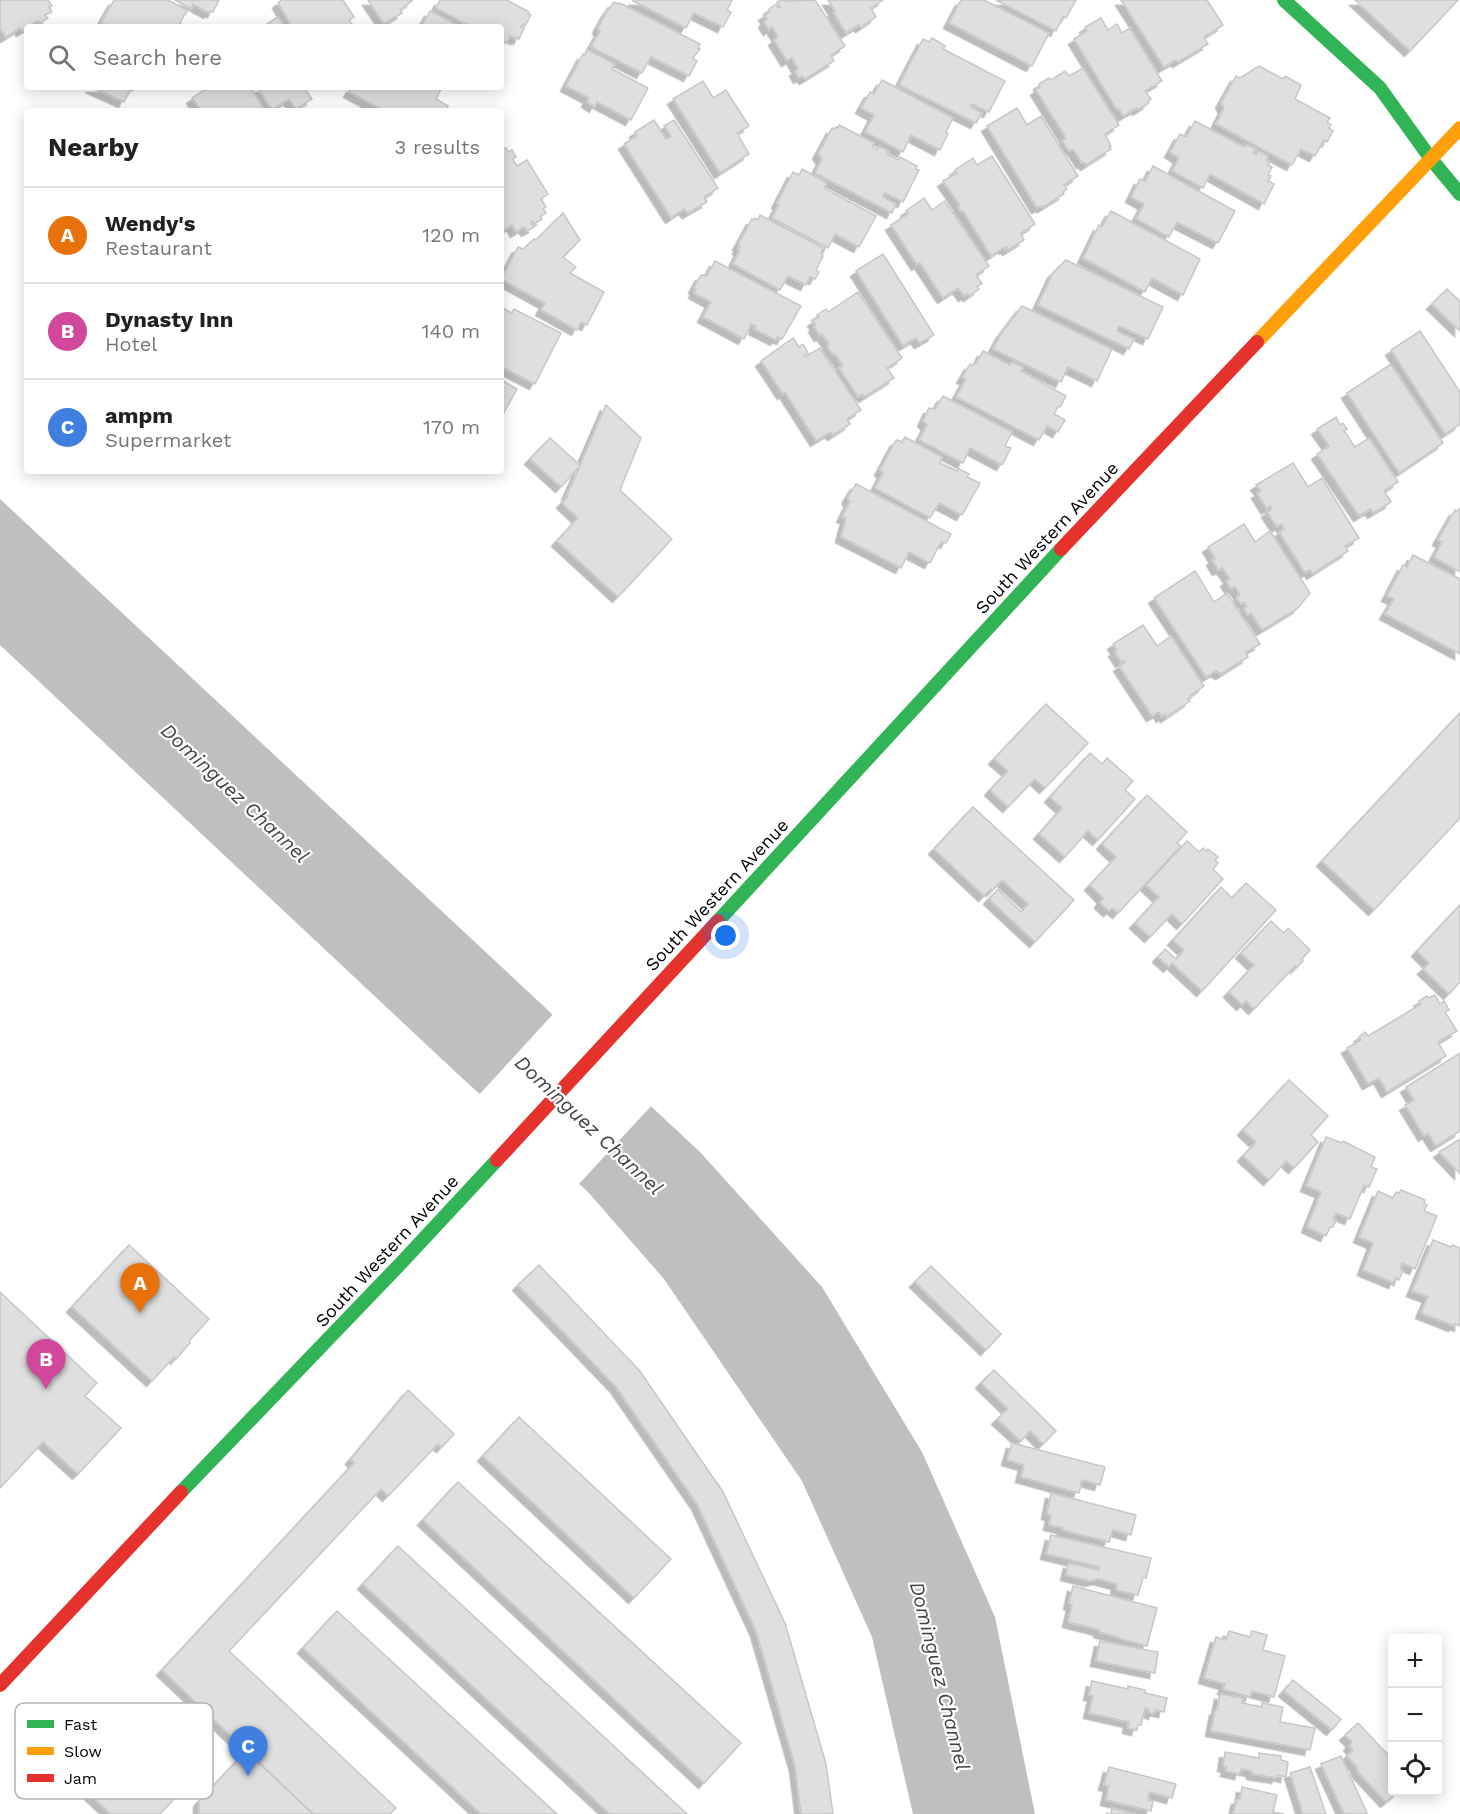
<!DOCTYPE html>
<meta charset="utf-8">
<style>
:root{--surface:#fff;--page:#f6f6f6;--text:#202124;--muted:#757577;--line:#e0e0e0;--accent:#595959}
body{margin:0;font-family:"Work Sans",sans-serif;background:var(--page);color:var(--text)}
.controls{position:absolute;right:18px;bottom:18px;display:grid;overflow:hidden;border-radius:6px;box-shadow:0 3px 15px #0003}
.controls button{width:54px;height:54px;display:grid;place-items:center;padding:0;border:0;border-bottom:2px solid var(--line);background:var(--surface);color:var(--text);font:30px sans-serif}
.you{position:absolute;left:726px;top:936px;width:21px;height:21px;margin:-15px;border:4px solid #fff;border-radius:50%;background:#1a73e8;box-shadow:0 0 0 9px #1a73e833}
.badge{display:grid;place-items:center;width:39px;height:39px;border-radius:50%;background:var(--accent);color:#fff;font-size:20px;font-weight:700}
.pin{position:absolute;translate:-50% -50px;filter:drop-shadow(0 2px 3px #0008)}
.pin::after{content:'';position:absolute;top:32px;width:21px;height:18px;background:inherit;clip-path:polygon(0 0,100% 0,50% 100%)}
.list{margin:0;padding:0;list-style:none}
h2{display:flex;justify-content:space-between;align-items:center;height:78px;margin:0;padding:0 24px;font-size:26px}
h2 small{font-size:20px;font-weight:400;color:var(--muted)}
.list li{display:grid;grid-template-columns:39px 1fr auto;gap:18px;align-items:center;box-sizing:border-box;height:96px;padding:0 24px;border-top:2px solid var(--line)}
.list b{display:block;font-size:22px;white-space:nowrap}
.list p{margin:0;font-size:20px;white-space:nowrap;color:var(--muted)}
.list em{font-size:20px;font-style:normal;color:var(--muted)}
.icon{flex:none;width:33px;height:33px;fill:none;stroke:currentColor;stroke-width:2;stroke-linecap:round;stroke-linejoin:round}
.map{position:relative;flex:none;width:1460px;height:1814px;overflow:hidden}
.search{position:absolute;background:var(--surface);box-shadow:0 3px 15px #0003;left:24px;top:24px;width:480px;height:66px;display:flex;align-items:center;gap:15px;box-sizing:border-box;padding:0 21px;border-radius:6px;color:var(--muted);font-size:22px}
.panel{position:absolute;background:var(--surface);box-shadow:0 3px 15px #0003;left:24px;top:108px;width:480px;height:366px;border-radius:6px}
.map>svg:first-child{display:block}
.water{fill:#bfbfbf}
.pier{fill:#fff}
.building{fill:#dfdfdf;stroke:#c7c7c7;stroke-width:1.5;filter:url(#shadow)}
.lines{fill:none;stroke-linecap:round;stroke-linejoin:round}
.fast{stroke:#30b455;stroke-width:14}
.slow{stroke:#ff9f0a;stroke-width:14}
.jam{stroke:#e5322d;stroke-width:14}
.labels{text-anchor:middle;stroke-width:4.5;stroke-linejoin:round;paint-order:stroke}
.street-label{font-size:18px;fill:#000;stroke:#fff}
.water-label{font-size:20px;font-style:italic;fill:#444;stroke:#fff}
.key{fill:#fff;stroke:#b2b2b2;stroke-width:1.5}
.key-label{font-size:16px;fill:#000}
</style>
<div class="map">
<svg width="1460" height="1814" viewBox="0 0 1460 1814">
<defs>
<filter id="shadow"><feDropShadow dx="-5.5" dy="5.5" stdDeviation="0" flood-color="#0004"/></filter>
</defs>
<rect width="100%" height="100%" fill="#fff"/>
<path class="water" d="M0,499L700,1152L822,1287L922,1452L995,1617L1035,1814H913L872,1637L802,1481L664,1279L588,1192L462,1078L0,645Z"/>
<path class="pier" d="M555,1012L653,1104L577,1186L478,1096Z"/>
<g class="building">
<path d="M0,0H48L52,6L49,7L52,12L45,15L48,18L40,23L38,21L22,31L20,28L6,37L0,28Z"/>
<path d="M114,0H168L187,10L180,23L182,25L181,27H109L101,23Z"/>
<path d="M175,0H219L213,12L210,11L209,13L193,4L191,9Z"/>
<path d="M281,0H343L354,17L349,20L354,27H292L278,3Z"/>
<path d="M368,0H412V1L400,10L402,13L384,24Z"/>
<path d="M440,0H507L529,12L528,14L531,15L525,26L523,24L521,27L524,28L519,39L517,37L516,39L510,36L507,43L501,40V27H471L436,8Z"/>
<path d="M634,0H732L727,10L731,12L723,27L694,13L686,28L633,1Z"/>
<path d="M781,0L787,1L815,0L845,46L831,55L834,61L805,79L802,76L799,78L795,71L798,69L792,58L787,61L774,40L778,37L772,27L769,30L764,22L767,19L764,15L770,12L769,9L776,4L778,8L780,7L777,2Z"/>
<path d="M828,0H883L871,8L876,17L861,27L859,25L846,33L833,12L835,11Z"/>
<path d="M961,0H984L1049,33L1032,66L949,23Z"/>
<path d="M996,0H1076L1066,18L1063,16L1056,31Z"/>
<path d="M1121,0H1207L1223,25L1204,37L1208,44L1178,62L1176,60L1164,67Z"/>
<path d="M1355,0H1458L1410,51Z"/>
<path d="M614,2L618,4L620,3L700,44L698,48L700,49L693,58L697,61L689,76L651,57L642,73L591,47L600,31L598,28L606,13Z"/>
<path d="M430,11L461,27H421Z"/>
<path d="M278,17L285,27H262Z"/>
<path d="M1101,18L1108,30L1117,24L1122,33L1130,28L1162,81L1145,91L1151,99L1148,101L1149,103L1138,110L1137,108L1123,116L1119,109L1117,110L1074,39L1087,31L1085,27Z"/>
<path d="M932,38L945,46L943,49L1005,81L989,112L972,104L971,107L982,113L976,123L899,85L923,39L929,42Z"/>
<path d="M588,50L615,64L612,69L648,88L631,120L597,102L595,107L587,102L589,98L566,86L583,54L585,55Z"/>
<path d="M1259,66L1283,79L1285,76L1301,85L1295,99L1330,118L1327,122L1331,125L1329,128L1333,131L1327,142L1324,140L1315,156L1301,149L1292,165L1216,124L1224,108L1221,103L1236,76L1240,78Z"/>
<path d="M1083,68L1119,125L1105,134L1111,146L1109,147L1111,149L1086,165L1084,162L1082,163L1073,149L1069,151L1062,141L1066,138L1036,90L1040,87L1039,84L1049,78L1051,80L1065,71L1069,76Z"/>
<path d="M882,80L953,118L946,132L948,134L940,150L911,135L903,152L865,132L874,115L861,108L870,92L874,94Z"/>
<path d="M703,81L713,98L726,90L749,126L737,133L749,154L720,173L673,99Z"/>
<path d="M91,87H135L132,91L130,90L124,102Z"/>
<path d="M209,87H250L265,111H201L192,98Z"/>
<path d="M257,87H304L312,99L296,109L289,99L272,110Z"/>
<path d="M352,87H442L436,99L448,106L447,108L450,109L449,111H385L349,92Z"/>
<path d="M1017,108L1027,125L1041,116L1078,176L1064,185L1067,189L1063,192L1064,194L1043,207L1042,206L1037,208L987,126Z"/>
<path d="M654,120L666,139L671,136L664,126L674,120L718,188L704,197L707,202L688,213L684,209L671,218L624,144L637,136L635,132Z"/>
<path d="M1195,121L1244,147L1245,144L1256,149L1253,153L1256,155L1258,151L1268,156L1266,160L1270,162L1268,165L1272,167L1268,175L1271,176L1268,181L1274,184L1264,204L1210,174L1203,188L1172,171L1179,158L1170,152L1180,134L1186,137Z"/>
<path d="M839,125L874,143L872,146L877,150L879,146L888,151L887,154L898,160L900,157L917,166L916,169L919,170L903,202L885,193L883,197L896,204L892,213L815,173L822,159L818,154L832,128L834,129L836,127L838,128Z"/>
<path d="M506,148L508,152L512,150L516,157L513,159L517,166L527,160L548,194L541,199L546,207L543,209L546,213L540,217L542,219L534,224L533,221L531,222L534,227L527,231L524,227L516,232L512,225L501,232V150Z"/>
<path d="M992,156L1035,224L1021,233L1024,240L1008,250L1007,247L1005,249L1004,247L991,256L963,211L962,212L958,207L960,206L943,181L957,173L955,170L973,158L977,165Z"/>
<path d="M1153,166L1235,211L1218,243L1177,222L1169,237L1136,219L1144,204L1131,197L1140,179L1145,181Z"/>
<path d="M802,169L827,183L824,188L876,216L859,247L835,234L828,248L772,218L779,204L777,203L793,172L799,175Z"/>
<path d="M924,198L932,210L945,201L989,266L976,275L982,284L977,286L979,289L969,296L967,294L964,296L958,288L943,298L920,263L917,265L891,225L908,214L906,211Z"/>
<path d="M1111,211L1200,259L1183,295L1152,278L1145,292L1083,258L1099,225L1102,227Z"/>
<path d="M563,213L580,240L563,257L576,267L570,273L604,292L587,325L581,322L577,330L541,310L545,303L501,279L518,247L523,249L534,239L536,240Z"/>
<path d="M760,215L823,248L821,253L823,256L816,270L819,272L815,279L810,277L806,285L788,276L780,290L733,264L740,250L738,249L740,246L738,245L752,219L754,220L755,218L758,220Z"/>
<path d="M883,254L934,335L920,343L916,338L903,346L856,271Z"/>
<path d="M1066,260L1163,307L1148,339L1119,326L1117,331L1134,339L1129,349L1038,305L1053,273Z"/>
<path d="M715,261L801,306L782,339L777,337L776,340L754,329L756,326L751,324L744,339L703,317L711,302L694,293L696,289L694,288L701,275L707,276Z"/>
<path d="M1447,289L1460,301V331L1432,304Z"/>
<path d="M858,292L902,358L887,368L894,378L864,397L862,394L858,397L839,368L843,366L835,354L833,355L827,346L829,344L822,334L820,336L814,327L816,325L813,321L819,317L817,315L826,309L828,312Z"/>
<path d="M1022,306L1112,349L1097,381L1068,367L1061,382L993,349L1001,334Z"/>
<path d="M501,307L512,313L514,309L561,333L535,384L502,367L501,369Z"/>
<path d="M1420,331L1460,392V424L1445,434L1391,350Z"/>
<path d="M793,338L799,347L803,344L808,353L804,355L805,357L820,348L861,410L847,419L850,424L833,435L830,432L816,441L785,392L783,394L761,361Z"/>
<path d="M983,351L1010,365L1012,362L1023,367L1021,371L1066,396L1060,407L1058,406L1054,414L1065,420L1058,432L1047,426L1039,440L956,397L966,379L962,378L970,364L972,366L974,363L976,364Z"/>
<path d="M1391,364L1443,443L1399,473L1347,393Z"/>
<path d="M501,380L517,389L501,418Z"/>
<path d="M943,396L1012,432L1005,446L1011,448L1002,465L970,448L963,463L919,440L927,425L923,421L929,408L935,409Z"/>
<path d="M606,405L641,438L620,490L672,539L618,597L557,541L578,518L562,503L568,496L567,495L580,466L561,487L530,459L550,438L580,465Z"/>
<path d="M1336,417L1340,425L1343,423L1347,429L1344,431L1355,447L1369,438L1398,482L1384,491L1391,502L1373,513L1370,509L1359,516L1317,454L1329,446L1317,429Z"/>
<path d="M905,437L942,457L940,463L957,471L959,469L969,474L967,477L980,483L962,515L939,503L930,518L875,488L883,473L880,470L895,442L897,440L902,442Z"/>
<path d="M1293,463L1308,487L1322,478L1359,538L1345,546L1348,551L1312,574L1310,570L1305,573L1279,532L1284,529L1281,524L1277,527L1267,512L1272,509L1270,506L1267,509L1257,493L1261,491L1256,485Z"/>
<path d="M856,484L951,534L946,543L941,542L930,563L909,552L901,568L841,537L846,518L842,517L850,501L848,500V497Z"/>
<path d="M1460,508V572L1434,557L1442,542L1438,540L1455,510L1458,511Z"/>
<path d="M1244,524L1255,542L1270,531L1310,593L1298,608L1262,630L1251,613L1248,615L1243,609L1247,606L1244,602L1241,604L1236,598L1240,595L1235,587L1231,589L1226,581L1230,579L1222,568L1218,570L1212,560L1215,558L1208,547Z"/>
<path d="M1413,555L1460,579V654L1385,614L1394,599L1387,596L1403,565L1407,567Z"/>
<path d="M1195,571L1214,602L1227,593L1260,644L1246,652L1248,657L1221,674L1216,671L1206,677L1154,598Z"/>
<path d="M1143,625L1157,646L1171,636L1204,686L1190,696L1191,698L1188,699L1190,701L1166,717L1165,714L1162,717L1159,712L1152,716L1119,666L1125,662L1124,660L1121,662L1114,651L1117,650L1113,644Z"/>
<path d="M1046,704L1088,743L1045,788L1035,779L1008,807L990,790L1008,771L994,759Z"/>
<path d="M1460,713V818L1374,910L1322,861Z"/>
<path d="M1090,753L1102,764L1107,758L1133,781L1125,790L1135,799L1098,840L1088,831L1065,857L1039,834L1062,808L1050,797Z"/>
<path d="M1147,795L1187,832L1177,843L1181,846L1118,913L1112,908L1109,911L1100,903L1103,898L1090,885L1116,857L1102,844Z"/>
<path d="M973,807L1074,900L1035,942L989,899L998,889L1021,912L1028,904L1002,880L992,891L991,889L984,896L934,849Z"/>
<path d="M1187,841L1199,852L1203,848L1206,851L1208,849L1218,857L1215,860L1218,863L1213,869L1223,879L1182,924L1172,914L1150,937L1135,923L1159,897L1146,885Z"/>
<path d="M1246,883L1276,910L1202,991L1172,963L1169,967L1158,957L1165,949L1176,959L1184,950L1173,940L1221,887L1232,898Z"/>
<path d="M1460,905V982L1449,994L1423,969L1429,963L1417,951Z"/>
<path d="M1271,921L1284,933L1288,928L1310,950L1302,959L1303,961L1296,968L1295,966L1254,1009L1246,1001L1242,1005L1229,992L1254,965L1241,953Z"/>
<path d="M1435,995L1440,1004L1444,1001L1449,1010L1445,1012L1457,1031L1438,1042L1446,1056L1387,1092L1379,1078L1368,1084L1347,1048L1361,1040L1359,1037L1365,1032L1368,1036L1421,1004L1419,1001L1427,996L1429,998Z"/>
<path d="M1460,1053V1131L1436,1146L1428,1133L1424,1136L1405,1105L1414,1100L1406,1087Z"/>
<path d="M1289,1080L1328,1116L1311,1135L1318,1142L1294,1168L1286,1161L1269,1180L1243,1156L1256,1142L1243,1130Z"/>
<path d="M1326,1137L1342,1143L1343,1141L1375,1157L1371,1167L1377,1169L1369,1187L1364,1185L1350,1219L1336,1213L1333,1219L1336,1220L1333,1227H1330L1326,1236L1307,1227L1321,1192L1306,1186Z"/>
<path d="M1460,1139V1174L1439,1152Z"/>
<path d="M1401,1190L1425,1200L1424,1203L1427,1205L1424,1211L1437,1216L1415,1269L1402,1263L1400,1269L1403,1270L1399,1280L1396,1278L1394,1283L1363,1270L1373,1243L1359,1237L1378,1191L1393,1198L1396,1192L1399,1193Z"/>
<path d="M1433,1240L1451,1247L1452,1245L1460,1248V1326L1455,1324L1454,1326L1421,1313L1428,1297L1412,1291Z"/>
<path d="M129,1245L209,1319L189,1341L190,1343L176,1359L174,1357L152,1381L72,1307Z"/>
<path d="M539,1265L639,1370L723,1492L785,1623L826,1764L833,1814H801L795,1766L756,1631L697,1504L616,1387L518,1285Z"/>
<path d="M931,1266L1001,1334L986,1350L915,1282Z"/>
<path d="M0,1292L97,1383L85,1396L121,1428L78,1474L43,1442L0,1488Z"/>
<path d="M994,1370L1056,1431L1043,1444L1030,1431L1021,1441L997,1419L1008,1409L981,1383Z"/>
<path d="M408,1390L454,1434L442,1447L438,1444L388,1496L381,1489L229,1651L396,1808L390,1814H313L162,1670L354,1463L351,1459Z"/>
<path d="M519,1417L671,1559L634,1598L483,1456Z"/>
<path d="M1012,1443L1105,1467L1100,1485L1082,1480L1079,1493L1021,1477L1024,1465L1007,1460Z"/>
<path d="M458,1482L741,1743L704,1783L423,1520Z"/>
<path d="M1051,1493L1136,1515L1131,1535L1113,1530L1109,1542L1062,1530L1063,1528L1049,1525L1051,1515L1047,1514Z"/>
<path d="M1051,1535L1151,1558L1146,1578H1143L1138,1595L1116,1590L1117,1584L1098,1579L1090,1581L1066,1575L1069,1563L1099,1570L1100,1567L1046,1554Z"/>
<path d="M398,1546L687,1814H610L363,1584Z"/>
<path d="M1073,1586L1157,1608L1147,1646L1121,1639V1638L1099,1632L1100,1630L1068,1622L1072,1605L1069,1604Z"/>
<path d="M337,1611L557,1814H481L303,1648Z"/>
<path d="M1229,1631L1250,1637L1252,1631L1267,1635L1263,1650L1285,1656L1274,1697L1252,1691L1250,1697L1223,1689L1225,1684L1204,1678L1216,1637L1226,1640Z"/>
<path d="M1100,1641L1158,1652L1155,1673L1096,1661Z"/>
<path d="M1293,1680L1341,1719L1332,1730L1284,1691Z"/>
<path d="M1092,1681L1128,1689V1686L1145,1690V1693L1167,1698L1164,1712L1155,1710L1154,1714L1148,1712V1709L1145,1708L1141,1725H1138L1137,1730L1128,1728L1129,1722L1089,1713L1093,1696L1089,1695Z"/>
<path d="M1220,1694L1243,1698L1242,1703L1262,1707V1703L1283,1707L1280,1722L1315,1728L1310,1750L1211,1731L1215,1710H1217Z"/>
<path d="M1358,1723L1392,1759V1792H1398L1386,1802L1358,1772L1356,1766L1347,1756L1353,1750L1349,1745L1352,1742L1345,1735Z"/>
<path d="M113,1736L177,1796L160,1814H111L73,1778Z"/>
<path d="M246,1751L313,1814H199V1801Z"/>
<path d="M1225,1752L1259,1758V1753L1281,1756V1760L1288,1762L1286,1777L1278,1775L1277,1778L1252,1774V1771L1241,1769L1240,1774L1226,1771L1227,1767L1223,1766Z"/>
<path d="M1341,1756L1367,1813L1363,1814H1344L1321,1764Z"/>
<path d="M1109,1767L1176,1784L1172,1798L1149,1792L1148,1800L1153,1801L1151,1811L1106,1800L1109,1786L1104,1785Z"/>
<path d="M1310,1767L1326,1814H1303L1290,1773Z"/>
<path d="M1242,1787L1277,1795L1273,1812L1284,1814H1233L1237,1799H1240Z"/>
<path d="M1112,1808L1135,1814H1111Z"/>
</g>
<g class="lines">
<g class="fast">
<path d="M1284,0L1380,88L1431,159L1460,194"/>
<path d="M718,921L1061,549"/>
<path d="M181,1492L403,1261L497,1160"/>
</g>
<path class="slow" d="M1257,342L1460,128"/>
<g class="jam">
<path d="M1061,549L1257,342"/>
<path d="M497,1160L718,921"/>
<path d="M0,1685L181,1492"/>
</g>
</g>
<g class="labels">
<g class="street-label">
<text transform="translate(1047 538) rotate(-47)" y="6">South Western Avenue</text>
<text transform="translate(717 895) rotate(-47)" y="6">South Western Avenue</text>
<text transform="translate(387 1251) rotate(-47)" y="6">South Western Avenue</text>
</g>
<g class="water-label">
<text transform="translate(235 793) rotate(43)" y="7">Dominguez Channel</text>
<text transform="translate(589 1125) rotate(43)" y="7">Dominguez Channel</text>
<text transform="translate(940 1676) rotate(76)" y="7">Dominguez Channel</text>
</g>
</g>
<rect x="15" y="1703" width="198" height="96" rx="9" class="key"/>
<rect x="27" y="1720" width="27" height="8" fill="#30b455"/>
<rect x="27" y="1747" width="27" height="8" fill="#ff9f0a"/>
<rect x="27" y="1774" width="27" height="8" fill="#e5322d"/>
<g class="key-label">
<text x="64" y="1730">Fast</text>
<text x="64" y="1757">Slow</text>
<text x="64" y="1784">Jam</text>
</g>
</svg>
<div class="controls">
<button>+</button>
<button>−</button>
<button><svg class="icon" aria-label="locate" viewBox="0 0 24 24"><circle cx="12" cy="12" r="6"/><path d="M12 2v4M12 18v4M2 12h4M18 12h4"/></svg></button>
</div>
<div class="you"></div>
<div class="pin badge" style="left:140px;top:1313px;background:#e8710a">A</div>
<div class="pin badge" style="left:46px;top:1389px;background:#d1479c">B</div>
<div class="pin badge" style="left:248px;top:1776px;background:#3f7fe0">C</div>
<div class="search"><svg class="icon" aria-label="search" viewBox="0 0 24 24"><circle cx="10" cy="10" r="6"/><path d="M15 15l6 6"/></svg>Search here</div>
<section class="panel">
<h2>Nearby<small>3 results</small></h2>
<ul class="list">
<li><span class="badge" style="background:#e8710a">A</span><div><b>Wendy's</b><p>Restaurant</p></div><em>120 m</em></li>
<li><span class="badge" style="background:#d1479c">B</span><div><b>Dynasty Inn</b><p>Hotel</p></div><em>140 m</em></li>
<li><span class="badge" style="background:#3f7fe0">C</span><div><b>ampm</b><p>Supermarket</p></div><em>170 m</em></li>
</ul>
</section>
</div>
